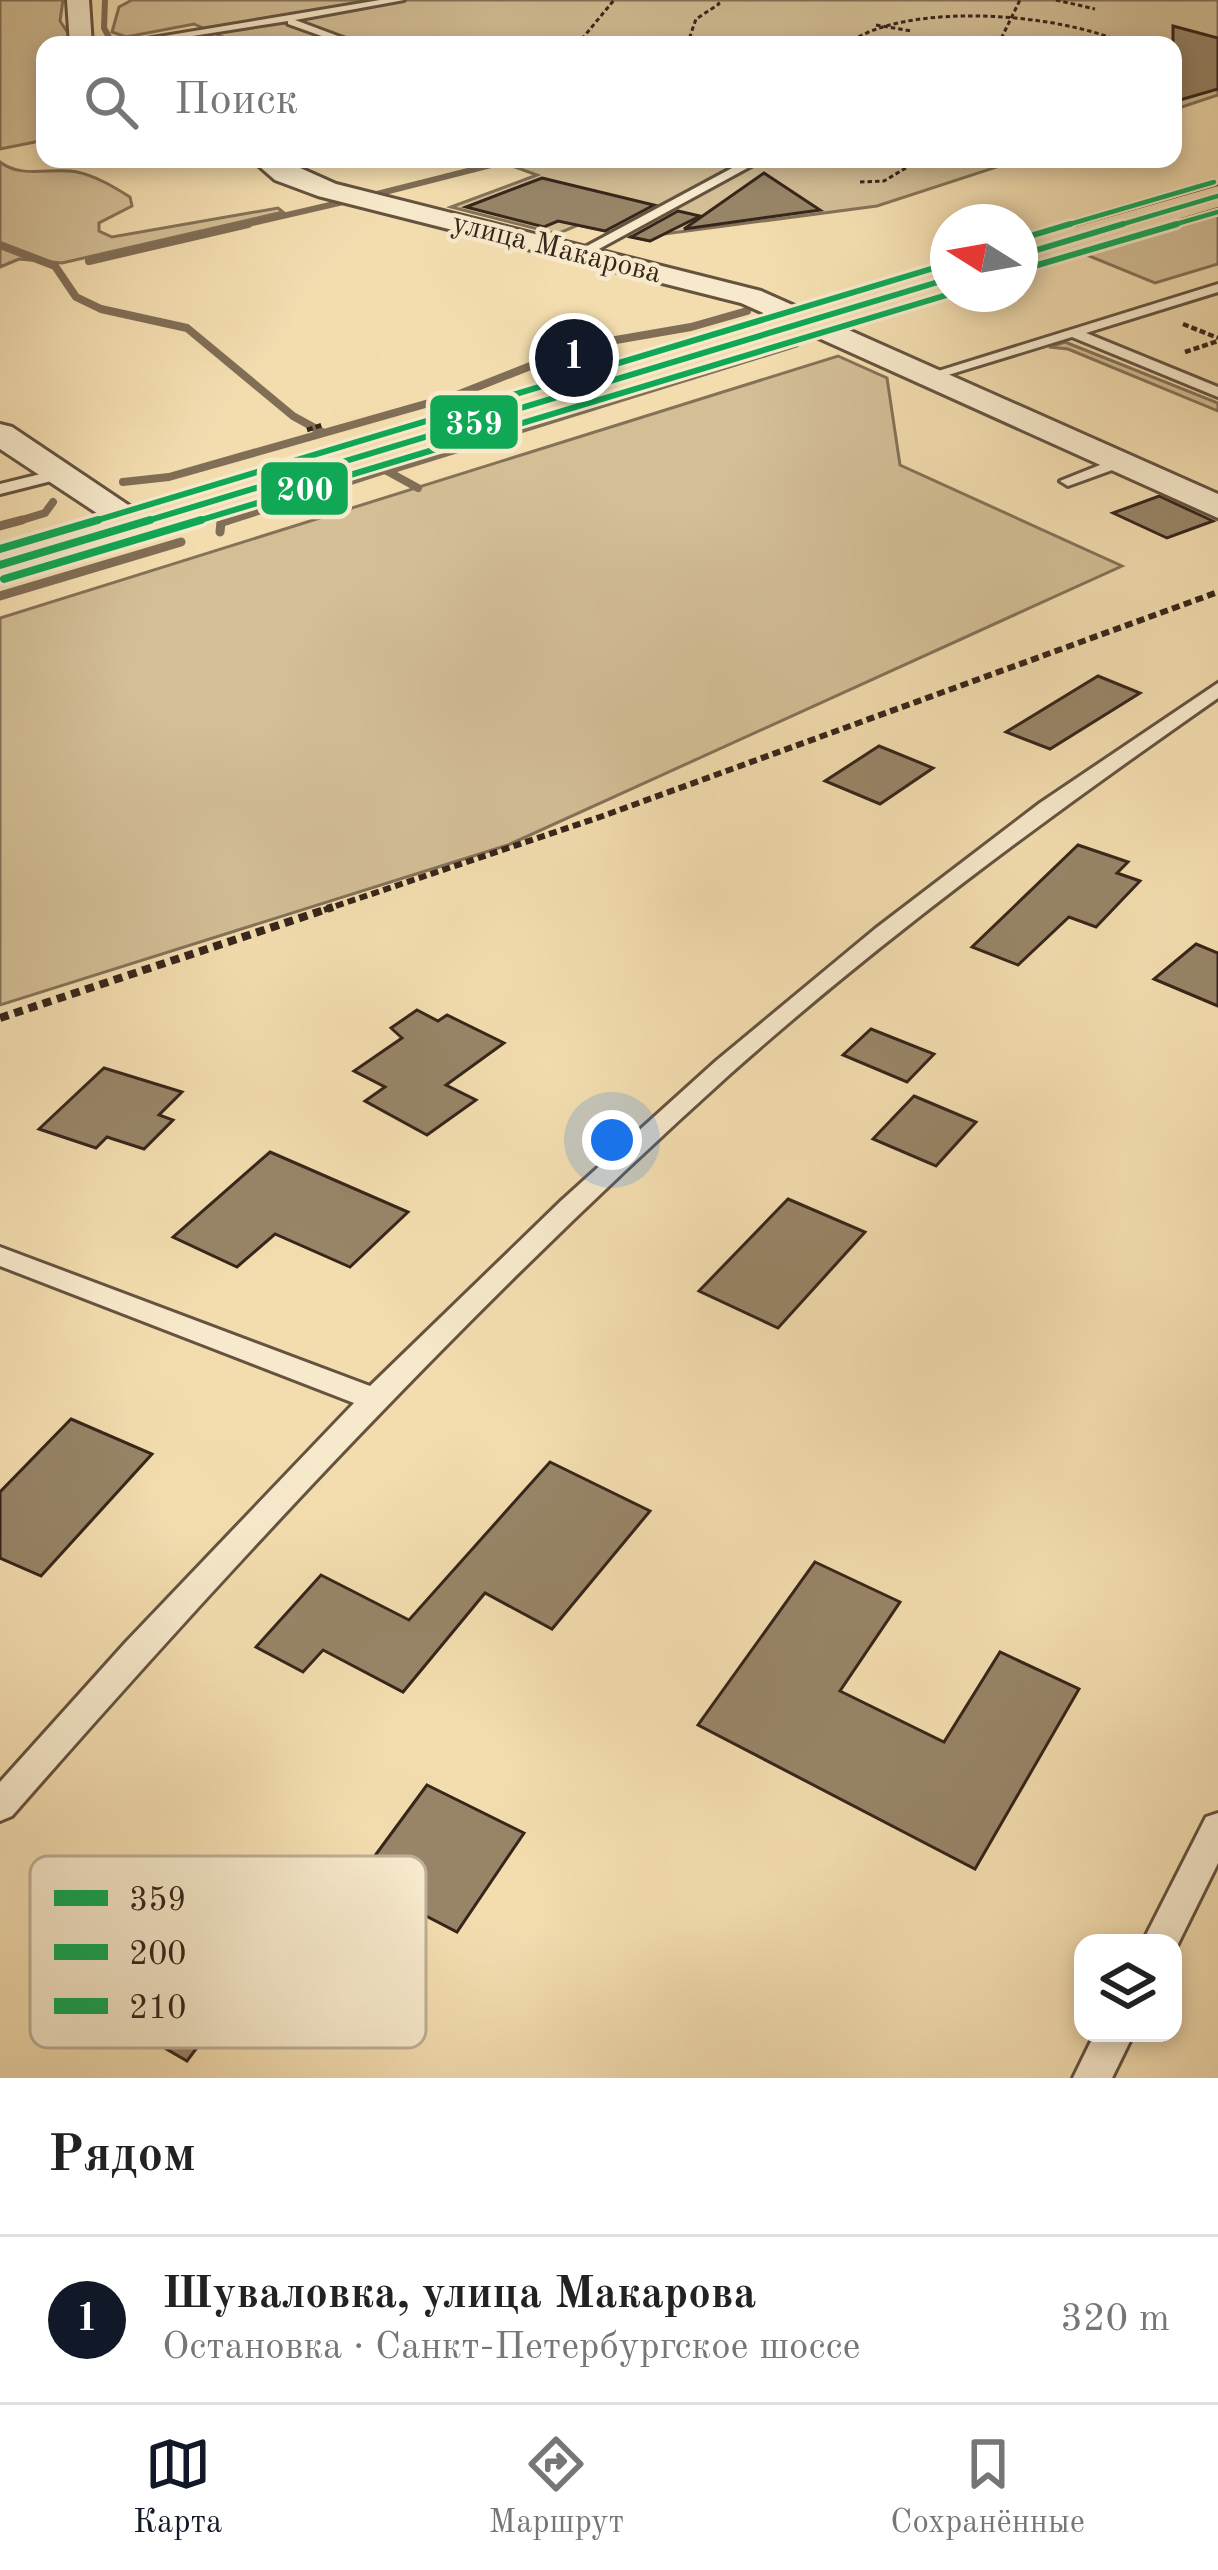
<!DOCTYPE html>
<html lang="ru">
<meta charset="utf-8">
<style>
:root{--surface:#fff;--page:#f6f6f6;--text:#222;--muted:#767676;--line:#e0e0e0;--accent:#111827}
body{margin:0;font-family:"Old Standard TT",serif;background:var(--page);color:var(--text)}
.controls{position:absolute;right:36px;bottom:36px;display:grid;overflow:hidden;border-radius:24px;box-shadow:0 6px 18px #0003}
.controls button{width:108px;height:108px;display:grid;place-items:center;padding:0;border:0;border-bottom:3px solid var(--line);background:var(--surface);color:var(--text);font:60px sans-serif}
.compass{position:absolute;left:930px;top:204px;width:108px;height:108px;border-radius:50%;background:var(--surface);box-shadow:0 6px 18px #0003;rotate:281deg}
.you{position:absolute;left:612px;top:1140px;width:42px;height:42px;margin:-30px;border:9px solid #fff;border-radius:50%;background:#1a73e8;box-shadow:0 0 0 18px #1a73e833}
.badge{display:grid;place-items:center;width:78px;height:78px;border-radius:50%;background:var(--accent);color:#fff;font-size:39px;font-weight:700}
.pin{position:absolute;translate:-50% -50%;border:6px solid #fff;box-shadow:0 3px 12px #0006}
.list{margin:0;padding:0;list-style:none}
h2{display:flex;justify-content:space-between;align-items:center;height:156px;margin:0;padding:0 48px;font-size:51px}
h2 small{font-size:39px;font-weight:400;color:var(--muted)}
.list li{display:grid;grid-template-columns:78px 1fr auto;gap:36px;align-items:center;box-sizing:border-box;height:168px;padding:0 48px;border-top:3px solid var(--line)}
.list b{display:block;font-size:45px;white-space:nowrap}
.list p{margin:0;font-size:39px;white-space:nowrap;color:var(--muted)}
.list em{font-size:39px;font-style:normal;color:var(--muted)}
.icon{flex:none;width:66px;height:66px;fill:none;stroke:currentColor;stroke-width:2;stroke-linecap:round;stroke-linejoin:round}
.map{position:relative;flex:none;width:1218px;height:2078px;overflow:hidden}
.search{position:absolute;background:var(--surface);box-shadow:0 6px 18px #0003;left:36px;right:36px;top:36px;height:132px;display:flex;align-items:center;gap:30px;box-sizing:border-box;padding:0 42px;border-radius:24px;color:var(--muted);font-size:45px}
.sheet{height:324px;background:var(--surface)}
nav{display:flex;justify-content:space-around;align-items:center;box-sizing:border-box;height:168px;border-top:3px solid var(--line);background:var(--surface);font-size:33px;color:var(--muted)}
nav a{display:grid;justify-items:center;gap:6px}
nav .on{color:var(--accent)}
.map>svg:first-child{display:block}
.green{fill:#d3be96;stroke:#847258;stroke-width:3}
.lines{fill:none;stroke-linecap:round;stroke-linejoin:round}
.stream-far2{stroke:#816e56;stroke-width:6}
.stream-far1{stroke:#816e56;stroke-width:8}
.stream{stroke:#816e56;stroke-width:9}
.building{fill:#988568;stroke:#36251b;stroke-width:3}
.lane-casing{stroke:#655340;stroke-width:6}
.street-casing{stroke:#655340;stroke-width:6}
.primary-casing{stroke:#36251b;stroke-width:6}
.path-far3{stroke:#36251b;stroke-width:3;stroke-dasharray:4.5 3;stroke-linecap:butt}
.path-far2{stroke:#36251b;stroke-width:4.5;stroke-dasharray:6 3;stroke-linecap:butt}
.path-far1{stroke:#36251b;stroke-width:6;stroke-dasharray:8 4.5;stroke-linecap:butt}
.path{stroke:#36251b;stroke-width:8;stroke-dasharray:9 6;stroke-linecap:butt}
.lane{fill:#f7e9cb;fill-rule:evenodd}
.street{fill:#f7e9cb;fill-rule:evenodd}
.primary{fill:#f3ddaf;fill-rule:evenodd}
.bus-1-far2-casing{stroke:#f7e9cb;stroke-width:9}
.bus-1-far1-casing{stroke:#f7e9cb;stroke-width:12}
.bus-1-casing{stroke:#f7e9cb;stroke-width:15}
.bus-2-far2-casing{stroke:#f7e9cb;stroke-width:9}
.bus-2-far1-casing{stroke:#f7e9cb;stroke-width:12}
.bus-2-casing{stroke:#f7e9cb;stroke-width:15}
.bus-3-far2-casing{stroke:#f7e9cb;stroke-width:9}
.bus-3-far1-casing{stroke:#f7e9cb;stroke-width:12}
.bus-3-casing{stroke:#f7e9cb;stroke-width:15}
.bus-1-far2{stroke:#10a855;stroke-width:4.5}
.bus-1-far1{stroke:#10a855;stroke-width:6}
.bus-1{stroke:#10a855;stroke-width:8}
.bus-2-far2{stroke:#10a855;stroke-width:4.5}
.bus-2-far1{stroke:#10a855;stroke-width:6}
.bus-2{stroke:#10a855;stroke-width:8}
.bus-3-far2{stroke:#10a855;stroke-width:4.5}
.bus-3-far1{stroke:#10a855;stroke-width:6}
.bus-3{stroke:#10a855;stroke-width:8}
.labels{text-anchor:middle;stroke-width:9;stroke-linejoin:round;paint-order:stroke}
.far-street-label{font-size:30px;fill:#36251b;stroke:#f7e9cb}
.key{fill:#f7e9cb;stroke:#bdae96;stroke-width:3}
.key-label{font-size:33px;fill:#36251b}
.line-badge{stroke:#f7e9cb;stroke-width:4.5}
.badge-label{font-size:33px;text-anchor:middle;font-weight:bold;fill:#fff}
</style>
<div class="map">
<svg width="1218" height="2078" viewBox="0 0 1218 2078">
<rect width="100%" height="100%" fill="#f3ddaf"/>
<filter id="stains"><feTurbulence type="fractalNoise" baseFrequency=".00167" numOctaves="4"/><feColorMatrix values="0 0 0 0 .2 0 0 0 0 .09 0 0 0 0 .02 0 0 0 .5 -.17"/></filter>
<radialGradient id="worn" r=".72"><stop offset=".6" stop-color="#630" stop-opacity="0"/><stop offset="1" stop-color="#630" stop-opacity=".3"/></radialGradient>
<g class="green">
<path d="M0,0H63L60,21L74,42L45,45V140L0,149Z"/>
<path d="M132,0H1218V95L1173,110V45H241L194,24L126,37L112,32L119,7Z"/>
<path d="M537,159H1021L877,206L664,234L650,241L578,225L557,234L451,207L537,175L515,167Z"/>
<path d="M0,162C22,179 51,167 77,172C96,176 114,187 130,197L132,206L99,223V231L112,237L278,208L283,212L62,263L19,259L0,267Z"/>
<path d="M1218,205V264L1155,283L1077,251Z"/>
<path d="M1065,342L1218,403V411L1068,349L1049,347Z"/>
<path d="M838,356L887,378L900,465L1122,566L508,845L0,1005V618Z"/>
</g>
<g class="lines">
<g class="stream-far2">
<path d="M105,0L104,28L110,39L122,41"/>
<path d="M377,194L515,159"/>
<path d="M235,227L343,202"/>
</g>
<g class="stream-far1">
<path d="M0,245L55,266L76,297L101,309L187,328L293,416L322,432"/>
<path d="M89,261L248,224"/>
<path d="M387,471L795,344"/>
<path d="M387,471L418,488"/>
<path d="M123,482L169,477L457,395L581,346L691,327L747,311"/>
<path d="M12,523L45,513L53,502"/>
<path d="M221,523L385,470"/>
</g>
<g class="stream">
<path d="M0,526L22,520"/>
<path d="M220,532L221,522L228,520"/>
<path d="M0,596L181,542"/>
</g>
</g>
<g class="building">
<path d="M1173,26L1218,38V89L1173,102Z"/>
<path d="M764,173L820,210L684,229Z"/>
<path d="M542,178L654,205L605,231L558,221L544,227L466,207Z"/>
<path d="M678,211L700,216L650,241L631,237Z"/>
<path d="M1159,496L1213,521L1167,538L1113,513Z"/>
<path d="M1098,676L1140,693L1050,749L1006,732Z"/>
<path d="M879,746L933,768L880,804L825,781Z"/>
<path d="M1078,845L1128,862L1117,873L1140,881L1096,927L1069,917L1018,965L972,947Z"/>
<path d="M1196,944L1218,953V1006L1154,979Z"/>
<path d="M417,1010L438,1021L447,1015L504,1043L446,1085L476,1100L427,1135L365,1101L385,1087L354,1071L402,1038L391,1028Z"/>
<path d="M871,1029L934,1054L907,1082L843,1055Z"/>
<path d="M104,1068L182,1092L159,1115L173,1120L144,1149L107,1137L96,1148L39,1129Z"/>
<path d="M914,1096L976,1122L936,1166L873,1139Z"/>
<path d="M270,1152L408,1212L350,1267L275,1234L237,1267L173,1237Z"/>
<path d="M788,1199L865,1232L778,1328L699,1291Z"/>
<path d="M71,1419L152,1454L41,1576L0,1558V1492Z"/>
<path d="M550,1462L650,1511L552,1629L485,1593L403,1692L323,1650L303,1672L256,1647L321,1575L409,1620Z"/>
<path d="M815,1562L900,1602L840,1691L944,1742L1000,1652L1079,1689L975,1869L698,1725Z"/>
<path d="M427,1785L524,1833L457,1932L357,1880Z"/>
<path d="M172,1899L268,1952L187,2061L89,2004Z"/>
</g>
<g class="lines">
<defs>
<g id="lane">
<path d="M380,0H404L295,20L362,45H347L288,24V21L135,45H110Z"/>
<path d="M749,159H764L586,256L574,253Z"/>
<path d="M1218,284V292L1086,333L1218,387V397L1072,337L935,379L922,376Z"/>
<path d="M1120,457L1126,459V465L1068,486L1060,481Z"/>
<path d="M61,469L67,471V477L0,494V484Z"/>
<path d="M1218,683V698C1049,816 884,937 730,1074C473,1305 239,1557 12,1816L0,1821V1782L126,1642L354,1403L0,1266V1247L370,1386L562,1200L716,1061L875,929L1040,803Z"/>
<path d="M1218,1813V1863L1173,1954V1943H1142L1206,1817Z"/>
<path d="M1095,2033H1134L1112,2078H1073Z"/>
</g>
<g id="street">
<path d="M67,0H89L92,45H70Z"/>
<path d="M251,159H280L336,184L761,291L1218,494V518L741,303L318,196L275,180Z"/>
<path d="M0,424L12,427L155,523L150,531H124L0,449Z"/>
</g>
<g id="primary">
<path d="M1218,186V207L1020,266V243Z"/>
<path d="M948,268V291L0,579V550Z"/>
</g>
</defs>
<use href="#lane" class="lane-casing"/>
<use href="#street" class="street-casing"/>
<use href="#primary" class="primary-casing"/>
<g class="path-far3">
<path d="M1056,0L1095,9"/>
<path d="M876,25L912,31"/>
<path d="M577,45L614,0"/>
<path d="M687,45L696,19L719,4L716,0"/>
<path d="M846,45C903,0 1063,13 1128,45"/>
<path d="M998,45L1020,0"/>
<path d="M860,182L884,181L921,159"/>
</g>
<g class="path-far2">
<path d="M1183,324L1218,338"/>
<path d="M1185,352L1218,341"/>
<path d="M307,430L322,425"/>
</g>
<path class="path-far1" d="M324,910L600,817L1218,592"/>
<path class="path" d="M0,1018L333,907"/>
<use href="#lane" class="lane"/>
<use href="#street" class="street"/>
<use href="#primary" class="primary"/>
<defs>
<path id="bus-1-far2" d="M1113,227L1218,196"/>
<g id="bus-1-far1">
<path d="M1020,255L1123,224"/>
<path d="M140,523L948,279"/>
</g>
<path id="bus-1" d="M0,565L150,520"/>
<path id="bus-2-far2" d="M1166,227L1218,212"/>
<g id="bus-2-far1">
<path d="M1024,269L1177,224"/>
<path d="M191,523L950,294"/>
</g>
<path id="bus-2" d="M4,579L201,520"/>
<path id="bus-3-far2" d="M1060,227L1214,182"/>
<g id="bus-3-far1">
<path d="M1020,239L1070,224"/>
<path d="M88,523L944,265"/>
</g>
<path id="bus-3" d="M0,549L98,520"/>
</defs>
<use href="#bus-1-far2" class="bus-1-far2-casing"/>
<use href="#bus-1-far1" class="bus-1-far1-casing"/>
<use href="#bus-1" class="bus-1-casing"/>
<use href="#bus-2-far2" class="bus-2-far2-casing"/>
<use href="#bus-2-far1" class="bus-2-far1-casing"/>
<use href="#bus-2" class="bus-2-casing"/>
<use href="#bus-3-far2" class="bus-3-far2-casing"/>
<use href="#bus-3-far1" class="bus-3-far1-casing"/>
<use href="#bus-3" class="bus-3-casing"/>
<use href="#bus-1-far2" class="bus-1-far2"/>
<use href="#bus-1-far1" class="bus-1-far1"/>
<use href="#bus-1" class="bus-1"/>
<use href="#bus-2-far2" class="bus-2-far2"/>
<use href="#bus-2-far1" class="bus-2-far1"/>
<use href="#bus-2" class="bus-2"/>
<use href="#bus-3-far2" class="bus-3-far2"/>
<use href="#bus-3-far1" class="bus-3-far1"/>
<use href="#bus-3" class="bus-3"/>
</g>
<g class="labels">
<g class="far-street-label">
<text transform="translate(557 247) rotate(14)" y="10">улица Макарова</text>
</g>
</g>
<rect x="30" y="1856" width="396" height="192" rx="18" class="key"/>
<rect x="54" y="1890" width="54" height="16" fill="#10a855"/>
<rect x="54" y="1944" width="54" height="16" fill="#10a855"/>
<rect x="54" y="1998" width="54" height="16" fill="#10a855"/>
<g class="key-label">
<text x="129" y="1910">359</text>
<text x="129" y="1964">200</text>
<text x="129" y="2018">210</text>
</g>
<g class="line-badge">
<rect x="428" y="393" width="92" height="58" rx="12" fill="#10a855"/>
<rect x="259" y="460" width="91" height="57" rx="12" fill="#10a855"/>
</g>
<g class="badge-label">
<text x="474" y="434">359</text>
<text x="305" y="500">200</text>
</g>
<rect width="100%" height="100%" filter="url(#stains)"/>
<rect width="100%" height="100%" fill="url(#worn)"/>
</svg>
<div class="controls">
<button><svg class="icon" aria-label="layers" viewBox="0 0 24 24"><path d="M12 4l9 5-9 5-9-5zM3 14l9 5 9-5"/></svg></button>
</div>
<svg class="compass" viewBox="-18 -18 36 36"><path d="M0-13l5 13h-10z" fill="#e53935"/><path d="M0 13l5-13h-10z" fill="#767676"/></svg>
<div class="you"></div>
<div class="pin badge" style="left:574px;top:358px">1</div>
<div class="search"><svg class="icon" aria-label="search" viewBox="0 0 24 24"><circle cx="10" cy="10" r="6"/><path d="M15 15l6 6"/></svg>Поиск</div>
</div>
<section class="sheet">
<h2>Рядом<small></small></h2>
<ul class="list">
<li><span class="badge">1</span><div><b>Шуваловка, улица Макарова</b><p>Остановка · Санкт-Петербургское шоссе</p></div><em>320 m</em></li>
</ul>
</section>
<nav>
<a class="on"><svg class="icon" aria-label="map" viewBox="0 0 24 24"><path d="M3 6l6-2 6 2 6-2v14l-6 2-6-2-6 2zM9 4v14M15 6v14"/></svg>Карта</a>
<a><svg class="icon" aria-label="directions" viewBox="0 0 24 24"><path d="M12 3l9 9-9 9-9-9zM9 14v-3h6M13 9l2 2-2 2"/></svg>Маршрут</a>
<a><svg class="icon" aria-label="saved" viewBox="0 0 24 24"><path d="M7 4h10v16l-5-4-5 4z"/></svg>Сохранённые</a>
</nav>
